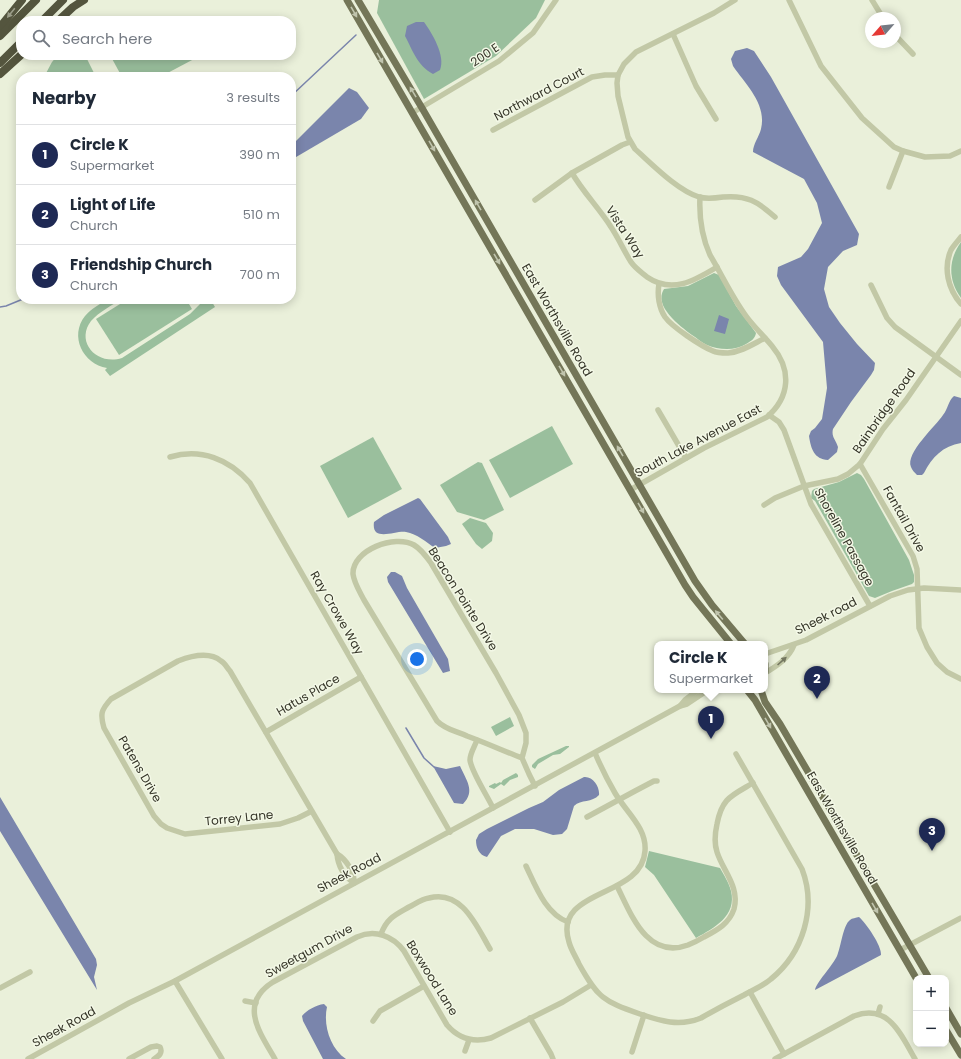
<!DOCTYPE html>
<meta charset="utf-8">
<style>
:root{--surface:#fff;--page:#f2f2f3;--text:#1f2937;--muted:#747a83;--line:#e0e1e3;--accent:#1e2954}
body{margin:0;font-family:Poppins,sans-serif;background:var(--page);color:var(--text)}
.controls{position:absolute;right:12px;bottom:12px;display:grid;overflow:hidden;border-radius:8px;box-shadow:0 2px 10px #0003}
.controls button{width:36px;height:36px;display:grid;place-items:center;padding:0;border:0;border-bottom:1px solid var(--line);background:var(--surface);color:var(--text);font:20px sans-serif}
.compass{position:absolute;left:865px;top:12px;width:36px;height:36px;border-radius:50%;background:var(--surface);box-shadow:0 2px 10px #0003;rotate:242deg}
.you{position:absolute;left:417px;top:659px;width:14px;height:14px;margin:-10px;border:3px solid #fff;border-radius:50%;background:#1a73e8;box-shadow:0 0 0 6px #1a73e833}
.badge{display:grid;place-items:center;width:26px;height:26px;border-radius:50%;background:var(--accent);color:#fff;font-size:13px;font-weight:700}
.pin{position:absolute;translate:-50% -33px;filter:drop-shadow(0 1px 2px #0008)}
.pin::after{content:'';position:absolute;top:21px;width:14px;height:12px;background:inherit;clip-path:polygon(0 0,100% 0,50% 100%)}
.popup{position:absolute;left:654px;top:641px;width:114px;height:52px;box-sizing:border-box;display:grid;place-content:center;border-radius:8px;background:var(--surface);filter:drop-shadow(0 1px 3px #0005);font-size:13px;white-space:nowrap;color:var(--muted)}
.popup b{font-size:15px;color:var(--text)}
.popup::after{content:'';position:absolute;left:50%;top:100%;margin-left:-8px;border:8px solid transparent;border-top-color:var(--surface)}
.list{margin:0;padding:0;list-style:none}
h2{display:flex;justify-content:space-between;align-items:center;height:52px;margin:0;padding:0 16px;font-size:17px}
h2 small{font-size:13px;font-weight:400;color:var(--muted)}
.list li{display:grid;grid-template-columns:26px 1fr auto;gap:12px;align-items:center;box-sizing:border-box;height:60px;padding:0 16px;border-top:1px solid var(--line)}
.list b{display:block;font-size:15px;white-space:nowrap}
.list p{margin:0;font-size:13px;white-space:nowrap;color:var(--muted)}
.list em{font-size:13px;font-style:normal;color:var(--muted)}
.icon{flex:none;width:22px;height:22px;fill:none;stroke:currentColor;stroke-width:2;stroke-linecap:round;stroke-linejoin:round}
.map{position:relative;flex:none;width:961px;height:1059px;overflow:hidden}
.search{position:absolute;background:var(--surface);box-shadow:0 2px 10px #0003;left:16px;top:16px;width:280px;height:44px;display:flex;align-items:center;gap:10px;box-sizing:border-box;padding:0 14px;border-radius:16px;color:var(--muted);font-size:15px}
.panel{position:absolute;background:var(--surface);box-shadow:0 2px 10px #0003;left:16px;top:72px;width:280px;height:232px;border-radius:16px}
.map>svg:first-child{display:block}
.green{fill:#9abf9d}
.water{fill:#7a85ac}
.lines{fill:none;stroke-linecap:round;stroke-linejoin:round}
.stream{stroke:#7a85ac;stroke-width:1.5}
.minor{stroke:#c2c8a6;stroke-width:5.5}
.major{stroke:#747658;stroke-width:7}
.highway{stroke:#54553e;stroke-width:8}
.oneway{fill:#c0c4ad}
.oneway2{fill:#9c9e8a}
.oneway3{fill:#747760}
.labels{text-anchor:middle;stroke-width:3;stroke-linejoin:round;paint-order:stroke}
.street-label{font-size:12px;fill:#343427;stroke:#f3f8e6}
</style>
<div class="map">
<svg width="961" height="1059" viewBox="0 0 961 1059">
<rect width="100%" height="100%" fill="#eaf0da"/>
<g class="green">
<path d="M379,0H545L536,18L496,56L424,99L377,13Z"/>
<path d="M58,55H85L96,77H44L52,62Z"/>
<path d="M110,55H191L194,59L160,77H122Z"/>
<path d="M961,242V298C948,280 948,260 961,242Z"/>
<path d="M714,273L719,275L736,306L756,333C755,339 751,341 746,344C735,351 719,350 707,345C702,343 697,338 692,335C680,326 653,306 664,289L688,286Z"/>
<path d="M108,299H122C112,305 99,312 91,321C75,342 97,366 122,358L190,314L200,304L201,299H209V303L212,302L215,307L110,376L105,370L107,368C83,364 69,336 85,316C91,309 100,304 108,299Z"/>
<path d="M128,299H186L192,309L119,355L96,319Z"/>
<path d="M552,426L573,464L510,498L489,460Z"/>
<path d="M373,437L402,489L348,518L320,466Z"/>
<path d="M478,462L482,463L504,510L484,520L457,512L440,485Z"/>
<path d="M857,473L861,475L864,479L909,560L914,575V582L912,584L892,591L875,598L869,596L815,501L811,498L812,491L814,489L839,482Z"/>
<path d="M470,518L486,523L493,533L492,541L482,549L476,544L462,524Z"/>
<path d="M510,717L514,726L496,736L491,727Z"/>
<path d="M566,746H569V747L560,754L553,755L538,764L535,769L532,767V765L538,759Z"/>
<path d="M516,773L518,775V777L510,780L504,786L501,784L494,789L489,787V786L495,783L496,784L500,782L501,783L503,780Z"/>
<path d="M649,851L720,868C724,875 729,883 731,891C737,916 714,928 696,938L654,875L645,867Z"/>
</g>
<g class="water">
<path d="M416,22H424C432,33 446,56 440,70L433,74C417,65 413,51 405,36L407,26Z"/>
<path d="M747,48L754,51L771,77L859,234L857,245L843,251L828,267L824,289L829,307L840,323L857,344L875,363L874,370L871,375L851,402L833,429C831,437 836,440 838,447L837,452L828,460C814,459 811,449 809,436L811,431L815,428L822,419L827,388L823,342L781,285L777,276L778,267L801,257L808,249L822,223L817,203L804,179L753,152C753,144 759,137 761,129C767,104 746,85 733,66L731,59L735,51Z"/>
<path d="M349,88L357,92L369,108L361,119L291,160V146Z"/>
<path d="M719,315L729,319L725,334L714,331Z"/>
<path d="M954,396L961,398V443C943,446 932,457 924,473L922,475H917C915,473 912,470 911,467C905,453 936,426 943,415C948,409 948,401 954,396Z"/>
<path d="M418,498L420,499L448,537L451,544L446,546L435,548C426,542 417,534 406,532C396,530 371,543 374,522L384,515Z"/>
<path d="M391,572H395L402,576L407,588L448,659L450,671L443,673L388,582L387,577Z"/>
<path d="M433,766L446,769L460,766C466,780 476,791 463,804L454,803Z"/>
<path d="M584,777C593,776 600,787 599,795C592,803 581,799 574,806L567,829L562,834L553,835L534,829H515L501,836L487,857C479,855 476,848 476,840L479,834L487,829L529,808L543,802L559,790Z"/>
<path d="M0,797L96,959L97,965L94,977L97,990L0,831Z"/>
<path d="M859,917C866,923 882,946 881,955L815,990C815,984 833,965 837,956C841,947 843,925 850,920C852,918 856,918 859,917Z"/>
<path d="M324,1004L327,1007C323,1025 330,1048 346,1059H323L303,1021L302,1016C307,1010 316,1005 324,1004Z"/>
</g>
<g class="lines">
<g class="stream">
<path d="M291,96L356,35"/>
<path d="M0,307L6,306L23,299"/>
<path d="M406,728L424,758L434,767"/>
</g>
<g class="minor">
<path d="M735,0L714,13L636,52L624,64L618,75L617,83L618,96L628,137L635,149C653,165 677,190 699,197C706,199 716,198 723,197C747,195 757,201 775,217"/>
<path d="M789,0L821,66L862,118L894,147L903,151L925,157L950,156L961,151"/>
<path d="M872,0L883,18"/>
<path d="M673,34L696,86L716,119"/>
<path d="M895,35L913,54"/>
<path d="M412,113L499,61L533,33L556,0"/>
<path d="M493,130L592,77L605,75H618"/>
<path d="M572,173C583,192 599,208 611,227C619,239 624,251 631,262C635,268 641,272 647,277C672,294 694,281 717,267"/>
<path d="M889,187L903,151"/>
<path d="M535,200L572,173L622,145L630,142"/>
<path d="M961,237C958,241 954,245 951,250C943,268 948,289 961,304"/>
<path d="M659,284C657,295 659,308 665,317C672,327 701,346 713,351C717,353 723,353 728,353C741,352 753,344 765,338"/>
<path d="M871,285L887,318L895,327L961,375"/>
<path d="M658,410L686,458"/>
<path d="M769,415L779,422L784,430L811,504L870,606"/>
<path d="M170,457C201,448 229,459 250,483L450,832"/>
<path d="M860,464L913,556L917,569L919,628L927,647L937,663L947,672L961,679"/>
<path d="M630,490L704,448L767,417C790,397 792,370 772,346C764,336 754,327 746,316C732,297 722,275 710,255C702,237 699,217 700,197"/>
<path d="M764,505L775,498L804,486L838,479L848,474L860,464L883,429L906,400L961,321"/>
<path d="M765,654L806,640L890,596L908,590L924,588L961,590"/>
<path d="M765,673C777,666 789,658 794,645"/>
<path d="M680,706L685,700L698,690"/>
<path d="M266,732L361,677"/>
<path d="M477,740C475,746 470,753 470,760C471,771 488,797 493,808"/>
<path d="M595,753C601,767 608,781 615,793C626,812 647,828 645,851C642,899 552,888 569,942C571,950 576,957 579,964C598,998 603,1001 640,1014C661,1021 679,1027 701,1018C715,1010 730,1002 744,995C753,990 763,986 771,979C803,953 817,908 802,869L736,754"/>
<path d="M522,758C504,751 486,743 467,736C456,731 446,730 437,721L364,600C360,592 354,583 353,574C352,550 395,534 414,545C421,549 426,556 431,563L496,673L519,715L526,733V743L522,758L529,774L535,786"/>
<path d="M312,811L298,818L280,824L185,834L167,828L161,824L154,816L104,728C100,714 101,710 111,699L178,661C191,656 209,651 221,661C225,663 227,668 230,671L337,854C338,866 344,876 354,883"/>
<path d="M587,817L635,791L654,781H657"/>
<path d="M337,854C346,859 355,873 354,883"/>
<path d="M526,866C536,887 546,914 568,922"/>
<path d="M617,886C631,914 647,960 688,945C693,943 699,940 704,937C717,930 729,924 734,909C740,887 723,871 717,852C714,843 715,833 717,824C722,798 731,796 753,783"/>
<path d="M381,934C387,918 395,915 409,907C415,904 422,899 429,898C462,889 477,927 490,949"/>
<path d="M900,950L961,918"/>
<path d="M175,981L222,1059"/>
<path d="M0,988L30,972"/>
<path d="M750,992L784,1054"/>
<path d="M245,1001L256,1003"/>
<path d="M878,1014L880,1007"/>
<path d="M530,1018L551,1054L553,1059"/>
<path d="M373,1021L380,1011L424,986"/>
<path d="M465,1051L469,1040"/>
<path d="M632,1052L644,1015"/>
<path d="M28,1059L129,1003L175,981L680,706L687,704L708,690"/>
<path d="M129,1059L151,1047L157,1046L160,1047C163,1053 159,1056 154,1059"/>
<path d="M275,1059C260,1033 238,1004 273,982L357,937C375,929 393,936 404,951L447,1025C459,1039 473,1043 491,1038L563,1002L591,985"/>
<path d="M775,1059L854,1016C889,1003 901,1035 915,1059"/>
</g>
<g class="major">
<path d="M347,0L685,585L693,597L731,644"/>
<path d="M358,0L422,108L695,581L712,605L745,644"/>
<path d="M765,664V672"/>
<path d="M747,690L755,700L916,978"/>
<path d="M761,690L765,702L780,724L929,978"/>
<path d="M946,1008L961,1034"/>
<path d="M946,1030L961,1055"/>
</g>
<g class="highway">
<path d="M42,21L63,0"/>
<path d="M58,21L73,7L84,0"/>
<path d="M0,27L22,0"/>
<path d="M0,36L36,0"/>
<path d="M0,63L21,42"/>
<path d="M0,74L21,55"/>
</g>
</g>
<defs><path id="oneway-solid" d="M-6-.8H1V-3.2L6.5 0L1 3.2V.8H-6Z"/></defs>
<g class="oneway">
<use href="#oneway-solid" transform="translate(354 12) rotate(60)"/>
<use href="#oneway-solid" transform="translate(380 58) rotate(60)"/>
<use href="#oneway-solid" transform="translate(413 92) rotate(-121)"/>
<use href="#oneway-solid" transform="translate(432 146) rotate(60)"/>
<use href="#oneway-solid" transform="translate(478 205) rotate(-120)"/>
<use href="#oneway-solid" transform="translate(497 259) rotate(60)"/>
<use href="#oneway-solid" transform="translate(562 371) rotate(60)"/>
<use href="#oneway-solid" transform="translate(620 451) rotate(-120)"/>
<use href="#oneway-solid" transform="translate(641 508) rotate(60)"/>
<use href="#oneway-solid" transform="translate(719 615) rotate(-130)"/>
<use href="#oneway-solid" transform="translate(768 723) rotate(60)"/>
<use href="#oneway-solid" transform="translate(875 908) rotate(60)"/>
</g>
<use class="oneway2" href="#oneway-solid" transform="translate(11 13) rotate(129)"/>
<use class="oneway3" href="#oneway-solid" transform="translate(782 661) rotate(-42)"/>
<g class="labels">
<g class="street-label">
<text transform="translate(485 55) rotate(-34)" y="4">200 E</text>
<text transform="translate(539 94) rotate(-28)" y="4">Northward Court</text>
<text transform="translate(625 232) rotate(57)" y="4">Vista Way</text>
<text transform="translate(557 320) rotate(60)" y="4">East Worthsville Road</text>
<text transform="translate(884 411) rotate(-55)" y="4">Bainbridge Road</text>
<text transform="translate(698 441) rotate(-28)" y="4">South Lake Avenue East</text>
<text transform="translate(904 519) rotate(61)" y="4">Fantail Drive</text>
<text transform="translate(844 537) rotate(61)" y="4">Shoreline Passage</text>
<text transform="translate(463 599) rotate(58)" y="4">Beacon Pointe Drive</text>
<text transform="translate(337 613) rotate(60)" y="4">Ray Crowe Way</text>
<text transform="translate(826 616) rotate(-27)" y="4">Sheek road</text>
<text transform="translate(308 695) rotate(-30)" y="4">Hatus Place</text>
<text transform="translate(140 769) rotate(60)" y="4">Patens Drive</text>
<text transform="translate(239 818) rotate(-6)" y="4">Torrey Lane</text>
<text transform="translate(842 828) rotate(60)" y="4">East Worthsville Road</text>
<text transform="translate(349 873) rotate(-28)" y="4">Sheek Road</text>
<text transform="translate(309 951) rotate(-29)" y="4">Sweetgum Drive</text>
<text transform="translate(432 978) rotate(58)" y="4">Boxwood Lane</text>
<text transform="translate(64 1027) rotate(-29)" y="4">Sheek Road</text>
</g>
</g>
</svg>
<div class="controls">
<button>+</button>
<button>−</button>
</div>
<svg class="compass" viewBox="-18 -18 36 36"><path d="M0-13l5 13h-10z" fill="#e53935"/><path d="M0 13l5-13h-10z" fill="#747a83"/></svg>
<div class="you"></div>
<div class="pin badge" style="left:711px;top:739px">1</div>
<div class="popup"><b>Circle K</b>Supermarket</div>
<div class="pin badge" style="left:817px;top:699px">2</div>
<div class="pin badge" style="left:932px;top:851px">3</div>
<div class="search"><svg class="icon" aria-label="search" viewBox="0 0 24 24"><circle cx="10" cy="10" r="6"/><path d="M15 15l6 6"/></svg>Search here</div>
<section class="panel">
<h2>Nearby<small>3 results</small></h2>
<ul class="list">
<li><span class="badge">1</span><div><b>Circle K</b><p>Supermarket</p></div><em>390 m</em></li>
<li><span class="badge">2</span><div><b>Light of Life</b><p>Church</p></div><em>510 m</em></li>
<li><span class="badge">3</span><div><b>Friendship Church</b><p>Church</p></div><em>700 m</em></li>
</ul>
</section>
</div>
